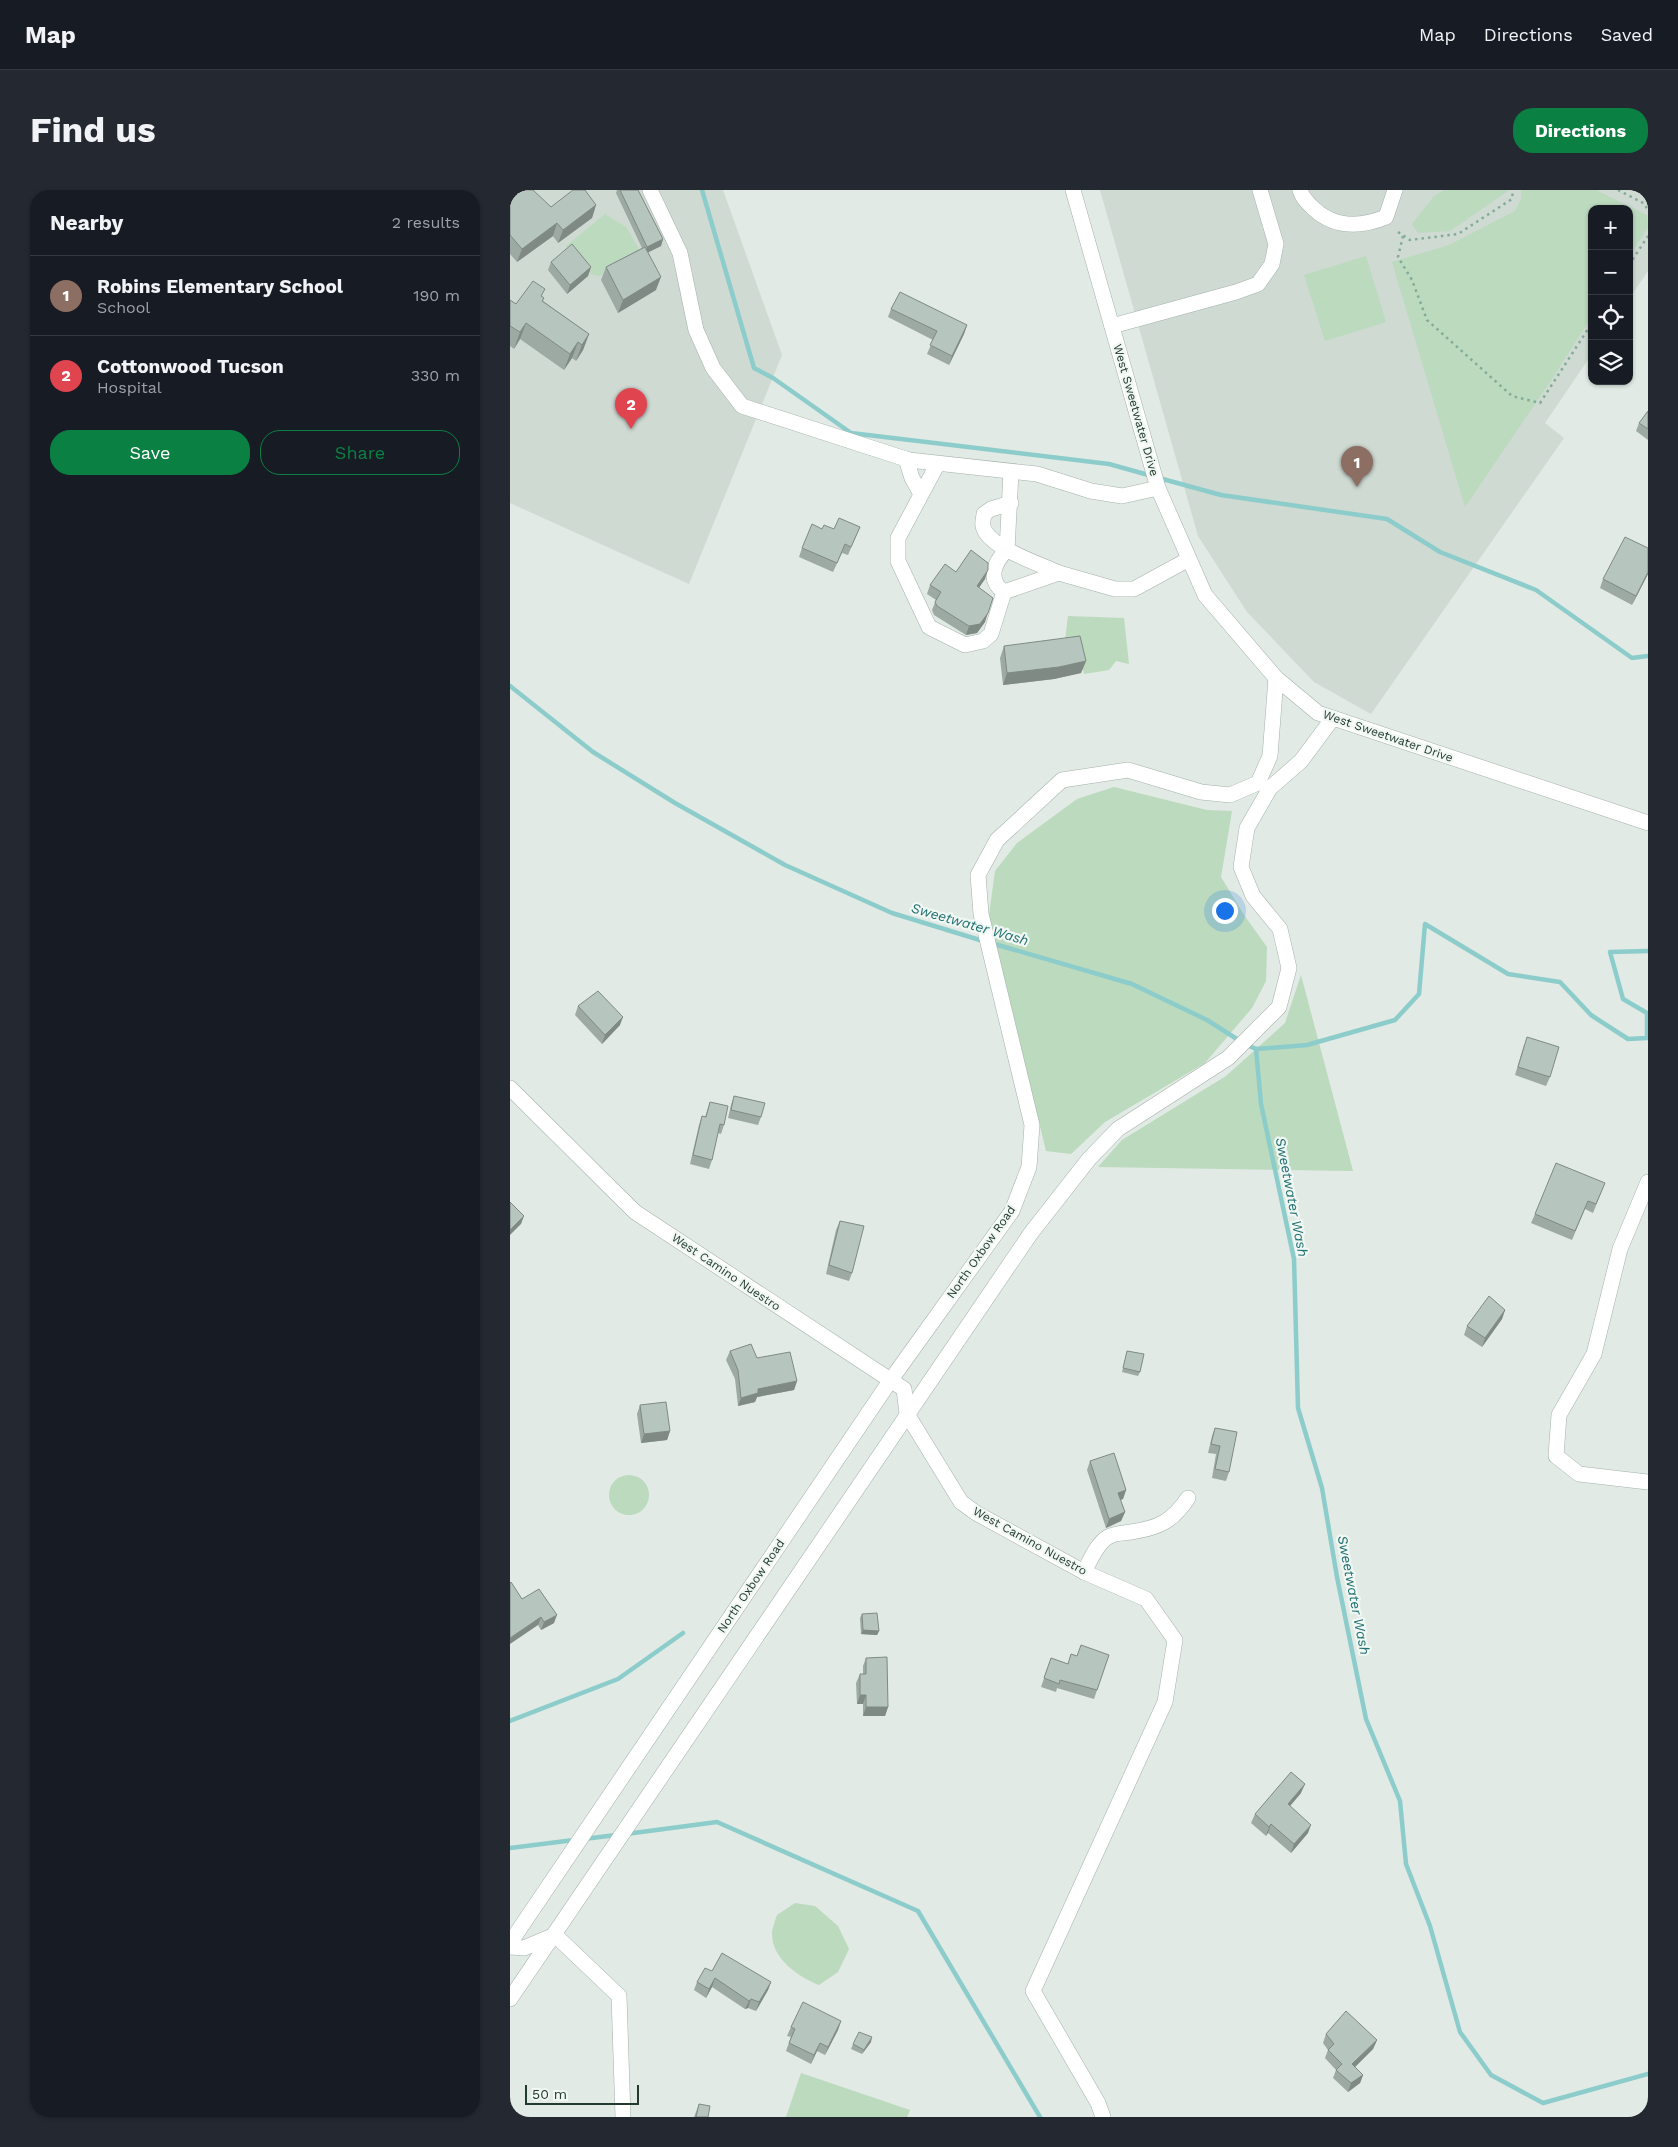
<!DOCTYPE html>
<meta charset="utf-8">
<style>
:root{--surface:#171b24;--page:#242831;--text:#f1f3f6;--muted:#9ea1a6;--line:#363941;--accent:#0b8043}
body{margin:0;font-family:"Work Sans",sans-serif;background:var(--page);color:var(--text)}
.controls{position:absolute;right:15px;top:15px;display:grid;overflow:hidden;border-radius:10px;box-shadow:0 1px 4px #0004}
.controls button{width:45px;height:45px;display:grid;place-items:center;padding:0;border:0;border-bottom:1px solid var(--line);background:var(--surface);color:var(--text);font:25px sans-serif}
.scale{position:absolute;left:15px;bottom:12px;width:114px;box-sizing:border-box;padding-left:5px;border:2px solid #223a2f;border-top:0;font-size:14px;line-height:18px;white-space:nowrap;color:#223a2f;-webkit-text-stroke:4px #f1f7f3;paint-order:stroke}
.you{position:absolute;left:714px;top:720px;width:18px;height:18px;margin:-12px;border:4px solid #fff;border-radius:50%;background:#1a73e8;box-shadow:0 0 0 8px #1a73e833}
.badge{display:grid;place-items:center;width:32px;height:32px;border-radius:50%;background:var(--accent);color:#fff;font-size:16px;font-weight:700}
.pin{position:absolute;translate:-50% -41px;filter:drop-shadow(0 1px 2px #0008)}
.pin::after{content:'';position:absolute;top:26px;width:18px;height:15px;background:inherit;clip-path:polygon(0 0,100% 0,50% 100%)}
.list{margin:0;padding:0;list-style:none}
h2{display:flex;justify-content:space-between;align-items:center;height:65px;margin:0;padding:0 20px;font-size:21px}
h2 small{font-size:16px;font-weight:400;color:var(--muted)}
.list li{display:grid;grid-template-columns:32px 1fr auto;gap:15px;align-items:center;box-sizing:border-box;height:80px;padding:0 20px;border-top:1px solid var(--line)}
.list b{display:block;font-size:19px;white-space:nowrap}
.list p{margin:0;font-size:16px;white-space:nowrap;color:var(--muted)}
.list em{font-size:16px;font-style:normal;color:var(--muted)}
.actions{display:flex;gap:10px;padding:15px 20px}
.actions a{flex:1;padding:11px 0;border:1px solid var(--accent);border-radius:20px;text-align:center;font-size:18px;color:var(--accent)}
.actions .main{background:var(--accent);color:#fff}
.icon{flex:none;width:28px;height:28px;fill:none;stroke:currentColor;stroke-width:2;stroke-linecap:round;stroke-linejoin:round}
.map{position:relative;flex:none;width:1138px;height:1927px;overflow:hidden;border-radius:20px}
header{display:flex;align-items:center;gap:30px;box-sizing:border-box;height:70px;padding:0 25px;background:var(--surface);border-bottom:1px solid var(--line)}
header strong{font-size:24px}
nav{display:flex;gap:28px;margin-inline-start:auto;font-size:18px}
.intro{display:flex;align-items:center;justify-content:space-between;box-sizing:border-box;height:120px;padding:0 30px}
h1{margin:0;font-size:35px}
.button{padding:12px 22px;border-radius:20px;background:var(--accent);color:#fff;font-size:18px;font-weight:700}
main{display:flex;gap:30px;padding:0 30px}
aside{flex:1;background:var(--surface);border-radius:20px;box-shadow:0 1px 4px #0004}
.map>svg:first-child{display:block}
.built{fill:#cfdad3}
.green{fill:#bbdabe}
.lines{fill:none;stroke-linecap:round;stroke-linejoin:round}
.stream{stroke:#8ccccb;stroke-width:4.5}
.minor-casing{stroke:#a4b2aa;stroke-width:16}
.path{stroke:#83ac98;stroke-width:2.5;stroke-dasharray:2.5 4;stroke-linecap:butt}
.minor{stroke:#fff;stroke-width:15}
.wall{fill:#9da9a3}
.shaded-wall{fill:#7f8a84}
.building{fill:#b6c5bd;stroke:#7f8a84}
.labels{text-anchor:middle;stroke-width:4.5;stroke-linejoin:round;paint-order:stroke}
.street-label{font-size:12px;fill:#223a2f;stroke:#f1f7f3}
.water-label{font-size:14px;font-style:italic;fill:#207171;stroke:#f1f7f3}
</style>
<header>
<strong>Map</strong>
<nav><a>Map</a><a>Directions</a><a>Saved</a></nav>
</header>
<div class="intro"><h1>Find us</h1><a class="button">Directions</a></div>
<main>
<aside>
<h2>Nearby<small>2 results</small></h2>
<ul class="list">
<li><span class="badge" style="background:#8d6e63">1</span><div><b>Robins Elementary School</b><p>School</p></div><em>190 m</em></li>
<li><span class="badge" style="background:#e0444e">2</span><div><b>Cottonwood Tucson</b><p>Hospital</p></div><em>330 m</em></li>
</ul>
<div class="actions"><a class="main">Save</a><a>Share</a></div>
</aside>
<div class="map">
<svg width="1138" height="1927" viewBox="0 0 1138 1927">
<rect width="100%" height="100%" fill="#e1eae4"/>
<g class="built">
<path d="M0,0H213L272,165L179,394L0,313Z"/>
<path d="M590,0H1138V81L1119,109V19H1082V164L1035,233L1054,248L861,524L804,492L737,422L688,346Z"/>
</g>
<g class="green">
<path d="M934,0H997L998,1L940,41L908,43L902,34L924,6Z"/>
<path d="M1011,0H1086L1137,25L1138,37L1119,67V19H1082V126L1042,189L955,317L882,72L939,55L1005,21L1011,9Z"/>
<path d="M95,24L116,37L130,61L127,66L89,86L81,84L56,56Z"/>
<path d="M856,66L876,132L815,151L794,85Z"/>
<path d="M558,426L614,428L619,474L606,471L599,480L574,484L568,458L554,459Z"/>
<path d="M604,597L697,620L722,621L711,687L734,725L757,757L756,791L742,818L695,873L595,932L561,964L536,961L479,725L485,681L507,653L567,609Z"/>
<path d="M791,785L843,981L588,977L612,950L716,886L775,833Z"/>
<circle cx="119" cy="1305" r="20"/>
<path d="M285,1713L305,1716L328,1736L339,1759L328,1782L309,1795C289,1787 262,1769 262,1744C262,1739 265,1731 267,1725Z"/>
<path d="M291,1883L400,1920L397,1927H276Z"/>
</g>
<g class="lines">
<g class="stream">
<path d="M192,0L244,178L263,188L341,243L599,274L642,286"/>
<path d="M649,288L711,305L877,329L930,362L1026,400L1122,468L1138,466"/>
<path d="M0,496L83,562L165,613L275,675L382,723L473,751"/>
<path d="M481,753L622,794L697,830L730,851"/>
<path d="M737,855L746,859L751,914L784,1069L788,1218L812,1298L827,1387L856,1529L890,1611L896,1674L920,1736L950,1842L981,1885L1033,1913L1138,1884"/>
<path d="M746,859L797,855L885,830L909,804L915,734L998,784L1050,792L1081,825L1118,849L1137,848V823L1113,809L1100,762L1138,761"/>
<path d="M0,1531L108,1489L173,1443"/>
<path d="M116,1644L207,1632L408,1721L530,1927"/>
<path d="M74,1649L106,1645"/>
<path d="M0,1658L64,1650"/>
</g>
<defs>
<g id="minor">
<path d="M140,0L170,63L186,140L203,178L232,216L399,270L527,284L581,301L612,306L648,298"/>
<path d="M563,0L648,298L695,405L766,488L808,523L1138,633"/>
<path d="M790,0C792,7 796,11 801,16C822,38 849,38 876,27L885,0"/>
<path d="M602,136L726,102L748,94L762,74L766,54L750,0"/>
<path d="M396,269L402,288L411,304"/>
<path d="M427,275L388,348V371L419,437L455,455L473,451L481,444L494,402"/>
<path d="M501,282L497,360C484,372 477,390 494,402L549,383L605,399H624L679,369"/>
<path d="M501,313L481,319L474,324C474,327 472,332 473,336C477,357 530,374 549,383"/>
<path d="M0,898L125,1022L394,1199L397,1224L451,1312L466,1323L574,1382L636,1409L665,1450L655,1512L523,1801L588,1913L593,1927"/>
<path d="M1138,992L1110,1059L1084,1164L1049,1225L1046,1266L1069,1284L1138,1292"/>
<path d="M574,1382C580,1371 587,1353 598,1347C604,1343 614,1343 621,1342C648,1338 662,1332 678,1308"/>
<path d="M0,1753L380,1191L502,1021L519,977L522,935L471,724L468,685L487,650L552,590L618,580L691,602L720,605L748,593L760,566L766,488"/>
<path d="M0,1757L14,1758L45,1745L109,1806L113,1927"/>
<path d="M0,1809L521,1043L579,969L608,939L718,868L769,817L779,778L770,739L743,706L731,677L737,638L760,598L791,571L823,528"/>
</g>
</defs>
<use href="#minor" class="minor-casing"/>
<g class="path">
<path d="M1108,0L1135,14L1138,21"/>
<path d="M888,42L900,50L948,44L1002,9L1003,0"/>
<path d="M893,46L888,67L902,90L917,130L1002,206L1030,213L1082,133"/>
<path d="M1119,75L1138,46"/>
</g>
<use href="#minor" class="minor"/>
</g>
<g class="wall">
<path d="M0,0L41,17L86,15L82,28L48,53L43,46L7,72L0,64Z"/>
<path d="M107,0H128L153,49L151,56L138,62L146,100L108,123L91,90L96,77L132,58L106,3Z"/>
<path d="M41,72L81,77L78,86L57,104L38,80Z"/>
<path d="M33,107L34,108L33,111L79,144L73,160L66,171L62,168L54,180L10,149L4,159L0,156V110L6,114Z"/>
<path d="M381,119L457,135L454,144L439,175L417,164L423,150L378,127Z"/>
<path d="M1138,221V250L1126,241L1129,233Z"/>
<path d="M350,337L338,365L332,363L323,382L289,367L292,358L312,339H324Z"/>
<path d="M446,382L475,389L469,397L475,432L467,443L456,445L424,425L422,420L426,410L417,404L420,395Z"/>
<path d="M1138,384L1122,415L1090,398L1093,389Z"/>
<path d="M494,456L576,471L571,483L544,489L493,495L490,468Z"/>
<path d="M68,816L110,835L92,854L65,825Z"/>
<path d="M1014,855L1040,887L1036,896L1005,885Z"/>
<path d="M224,906L251,927L248,935L218,928L221,915Z"/>
<path d="M200,912L214,935L211,944L208,943L202,970L199,979L180,974L189,935L192,926L195,927Z"/>
<path d="M1095,993L1083,1023L1075,1019L1062,1050L1021,1033L1025,1024Z"/>
<path d="M330,1031L342,1083L339,1091L316,1084L326,1040Z"/>
<path d="M995,1120L992,1129L972,1157L954,1145L957,1136Z"/>
<path d="M220,1161L247,1168L287,1191L284,1200L247,1207L245,1212L228,1216L225,1189L216,1170Z"/>
<path d="M617,1161L630,1182L628,1186L612,1182Z"/>
<path d="M130,1215L160,1241L157,1250L131,1253L127,1224Z"/>
<path d="M705,1238L719,1282L716,1291L702,1288L706,1264L698,1263L702,1246Z"/>
<path d="M580,1271L616,1300L613,1309L610,1310L615,1322L611,1331L596,1338L577,1280Z"/>
<path d="M12,1409L44,1433L31,1440Z"/>
<path d="M352,1424L369,1441L367,1445L351,1444L350,1428Z"/>
<path d="M599,1465L584,1509L547,1498L546,1502L531,1497L541,1468L557,1474L567,1466Z"/>
<path d="M356,1468L378,1517L375,1526H353V1514H347L346,1493L350,1484H353V1476Z"/>
<path d="M791,1603L780,1616L798,1643L781,1663L758,1643L756,1646L741,1633L745,1624Z"/>
<path d="M202,1781L261,1792L258,1800L246,1821L238,1818L235,1819L202,1797L196,1808L184,1800L187,1792Z"/>
<path d="M331,1831L328,1840L315,1865L307,1861L301,1874L276,1861L281,1847L277,1846L281,1837Z"/>
<path d="M816,1844L867,1850L863,1859L845,1877L853,1885L850,1893L838,1902L823,1888L826,1880L815,1868L818,1860L813,1853Z"/>
<path d="M361,1852L352,1864L341,1859L343,1854Z"/>
<path d="M189,1914L198,1927H184Z"/>
</g>
<g class="shaded-wall">
<path d="M86,15L82,28L48,53L53,40Z"/>
<path d="M47,33L43,46L7,72L12,59Z"/>
<path d="M153,49L151,56L135,64L137,57Z"/>
<path d="M81,77L78,86L57,104L60,95Z"/>
<path d="M151,87L146,100L108,123L113,110Z"/>
<path d="M16,133L10,149L4,159L10,142Z"/>
<path d="M457,135L454,144L439,175L442,166Z"/>
<path d="M79,144L73,160L66,171L72,155Z"/>
<path d="M68,152L62,168L54,180L60,164Z"/>
<path d="M478,380L475,389L464,405L467,396Z"/>
<path d="M1138,382V384L1122,415L1126,406Z"/>
<path d="M478,423L475,432L467,443L456,445L459,436Z"/>
<path d="M576,471L571,483L544,489L493,495L497,483Z"/>
<path d="M113,827L110,835L92,854L95,845Z"/>
<path d="M14,1026L11,1034L0,1045V1040Z"/>
<path d="M995,1120L992,1129L972,1157L975,1148Z"/>
<path d="M287,1191L284,1200L247,1207L245,1212L228,1216L231,1208L248,1199Z"/>
<path d="M160,1241L157,1250L131,1253L134,1244Z"/>
<path d="M616,1300L613,1309L605,1312L608,1303Z"/>
<path d="M615,1322L611,1331L596,1338L599,1329Z"/>
<path d="M47,1425L44,1433L31,1440L34,1432Z"/>
<path d="M31,1427L28,1435L0,1454V1448Z"/>
<path d="M353,1440L369,1441L367,1445L351,1444Z"/>
<path d="M350,1505H356L353,1514H347Z"/>
<path d="M356,1517H378L375,1526H353Z"/>
<path d="M795,1594L791,1603L774,1623L778,1614Z"/>
<path d="M761,1634L758,1643L756,1646L759,1637Z"/>
<path d="M801,1635L798,1643L781,1663L784,1654Z"/>
<path d="M205,1788L202,1797L196,1808L199,1799Z"/>
<path d="M261,1792L258,1800L246,1821L249,1812Z"/>
<path d="M241,1809L238,1818L235,1819L239,1811Z"/>
<path d="M331,1831L328,1840L315,1865L318,1857Z"/>
<path d="M362,1847L361,1852L352,1864L354,1860Z"/>
<path d="M867,1850L863,1859L839,1883L842,1874Z"/>
<path d="M310,1853L307,1861L301,1874L304,1865Z"/>
<path d="M853,1885L850,1893L838,1902L841,1893Z"/>
</g>
<g class="building">
<path d="M0,0H23L41,17L63,0H75L86,15L53,40L47,33L12,59L0,45Z"/>
<path d="M110,0H128L153,49L137,57Z"/>
<path d="M62,54L81,77L60,95L41,72Z"/>
<path d="M135,57L151,87L113,110L96,77Z"/>
<path d="M23,91L35,99L31,106L34,108L32,111L79,144L72,155L68,152L60,164L16,133L10,142L0,136V110L6,114Z"/>
<path d="M390,102L457,135L442,166L420,155L427,141L381,119Z"/>
<path d="M1138,221V239L1129,233Z"/>
<path d="M329,328L350,337L341,357L335,354L327,373L292,358L302,334L312,339L314,335L324,339Z"/>
<path d="M1115,347L1138,358V382L1126,406L1093,389Z"/>
<path d="M461,360L478,373V380L467,396L483,408L478,423L470,434L459,436L427,416L425,412L431,402L420,395L435,374L446,382Z"/>
<path d="M570,446L576,471L549,477L497,483L494,456Z"/>
<path d="M88,801L113,827L95,845L68,816Z"/>
<path d="M1017,847L1049,857L1040,887L1008,877Z"/>
<path d="M224,906L255,913L251,927L221,920Z"/>
<path d="M200,912L218,916L214,935L210,934L202,970L183,965L192,926L196,927Z"/>
<path d="M1046,973L1095,993L1086,1014L1078,1011L1065,1041L1025,1024Z"/>
<path d="M0,1012L14,1026L0,1040Z"/>
<path d="M330,1031L354,1036L342,1083L319,1075Z"/>
<path d="M979,1106L995,1120L975,1148L957,1136Z"/>
<path d="M241,1154L247,1168L280,1162L287,1191L248,1199V1203L231,1208L228,1180L220,1161Z"/>
<path d="M617,1161L634,1164L630,1182L613,1178Z"/>
<path d="M156,1212L160,1241L134,1244L130,1215Z"/>
<path d="M705,1238L727,1242L719,1282L705,1279L710,1256L701,1254Z"/>
<path d="M604,1263L616,1300L608,1303L615,1322L599,1329L580,1271Z"/>
<path d="M1,1392L12,1409L29,1399L47,1425L34,1432L31,1427L0,1448V1393Z"/>
<path d="M367,1423L369,1441L353,1440L352,1424Z"/>
<path d="M571,1455L599,1465L587,1500L550,1490L549,1494L534,1488L541,1468L558,1474L561,1464L567,1466Z"/>
<path d="M377,1467L378,1517H356V1505H350V1484H356V1468Z"/>
<path d="M781,1582L795,1594L778,1614L801,1635L784,1654L761,1634L759,1637L745,1624Z"/>
<path d="M212,1763L261,1792L249,1812L241,1809L239,1811L205,1788L199,1799L187,1792L195,1778L202,1781Z"/>
<path d="M293,1812L331,1831L318,1857L310,1853L304,1865L279,1853L285,1839L281,1837Z"/>
<path d="M836,1821L867,1850L842,1874L853,1885L841,1893L826,1880L832,1874L818,1860L824,1854L816,1844Z"/>
<path d="M349,1842L362,1847L354,1860L343,1854Z"/>
<path d="M189,1914L200,1916L198,1927H186Z"/>
</g>
<g class="labels">
<g class="street-label">
<text transform="translate(626 220) rotate(74)" y="4">West Sweetwater Drive</text>
<text transform="translate(878 546) rotate(19)" y="4">West Sweetwater Drive</text>
<text transform="translate(471 1062) rotate(-55)" y="4">North Oxbow Road</text>
<text transform="translate(216 1082) rotate(34)" y="4">West Camino Nuestro</text>
<text transform="translate(520 1351) rotate(29)" y="4">West Camino Nuestro</text>
<text transform="translate(241 1396) rotate(-56)" y="4">North Oxbow Road</text>
</g>
<g class="water-label">
<text transform="translate(460 734) rotate(16)" y="5">Sweetwater Wash</text>
<text transform="translate(782 1007) rotate(79)" y="5">Sweetwater Wash</text>
<text transform="translate(844 1405) rotate(79)" y="5">Sweetwater Wash</text>
</g>
</g>
</svg>
<div class="controls">
<button>+</button>
<button>−</button>
<button><svg class="icon" aria-label="locate" viewBox="0 0 24 24"><circle cx="12" cy="12" r="6"/><path d="M12 2v4M12 18v4M2 12h4M18 12h4"/></svg></button>
<button><svg class="icon" aria-label="layers" viewBox="0 0 24 24"><path d="M12 4l9 5-9 5-9-5zM3 14l9 5 9-5"/></svg></button>
</div>
<div class="scale">50 m</div>
<div class="you"></div>
<div class="pin badge" style="left:847px;top:297px;background:#8d6e63">1</div>
<div class="pin badge" style="left:121px;top:239px;background:#e0444e">2</div>
</div>
</main>
